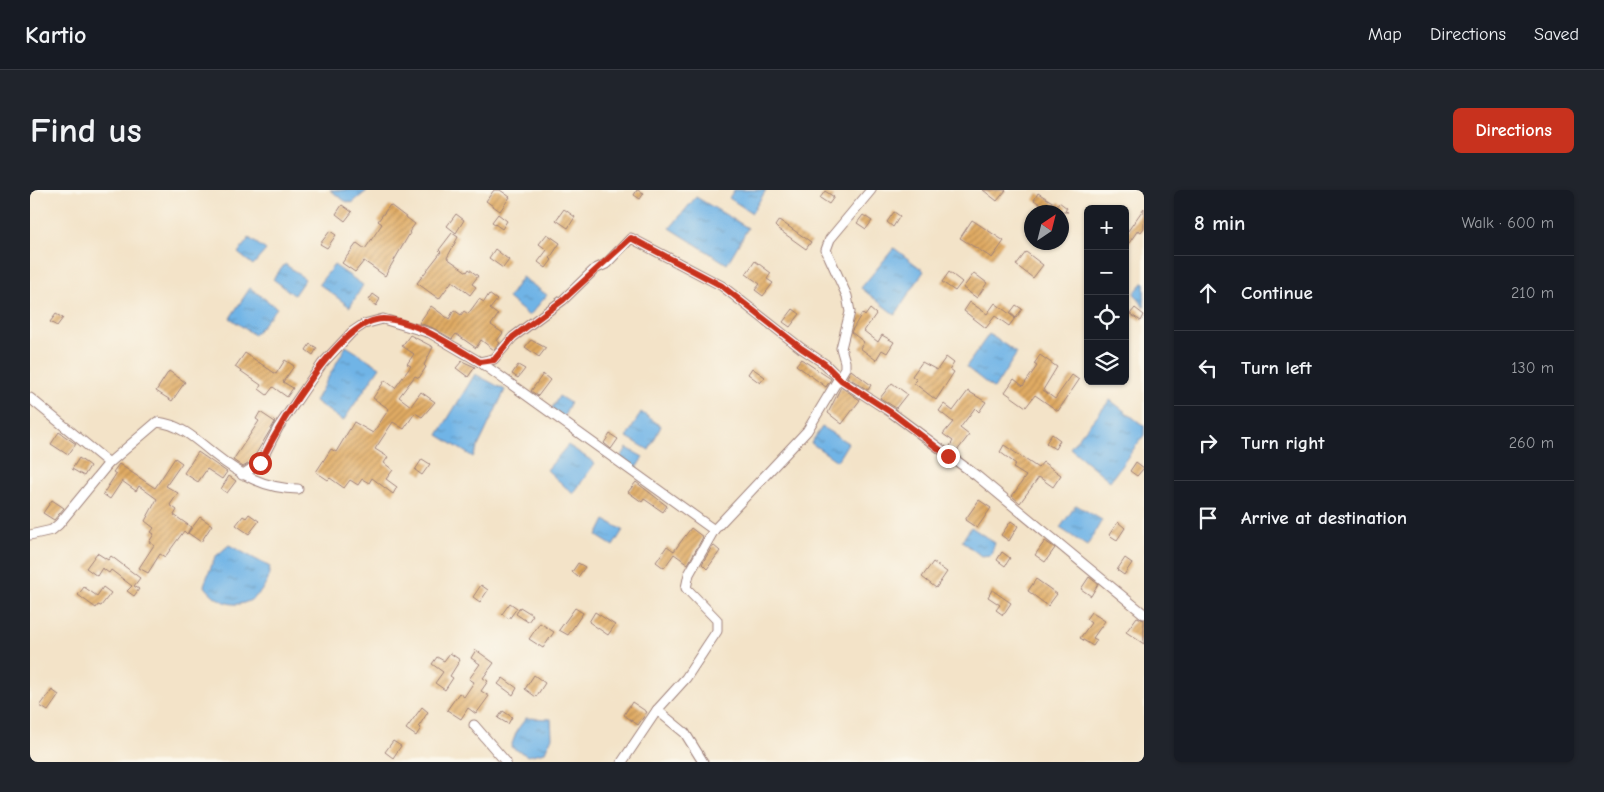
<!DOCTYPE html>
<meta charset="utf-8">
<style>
:root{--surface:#171b24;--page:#20242c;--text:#f1f3f6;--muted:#9ea1a6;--line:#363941;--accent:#c8321e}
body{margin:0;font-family:"Comic Neue",sans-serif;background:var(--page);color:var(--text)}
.controls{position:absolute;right:15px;top:15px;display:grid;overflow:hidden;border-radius:8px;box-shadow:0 1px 4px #0004}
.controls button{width:45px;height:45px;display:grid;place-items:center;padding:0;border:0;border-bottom:1px solid var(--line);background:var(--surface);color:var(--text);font:25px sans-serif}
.compass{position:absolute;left:994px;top:15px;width:45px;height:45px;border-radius:50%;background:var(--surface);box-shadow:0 1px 4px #0004;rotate:35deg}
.stop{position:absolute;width:15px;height:15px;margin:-11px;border:4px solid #c8321e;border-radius:50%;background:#fff}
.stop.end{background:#c8321e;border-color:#fff;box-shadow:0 1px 5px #0008}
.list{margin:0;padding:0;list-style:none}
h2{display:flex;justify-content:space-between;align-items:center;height:65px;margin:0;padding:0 20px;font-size:21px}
h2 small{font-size:16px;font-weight:400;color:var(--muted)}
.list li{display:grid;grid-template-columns:32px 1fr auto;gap:15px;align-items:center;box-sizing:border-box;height:75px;padding:0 20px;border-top:1px solid var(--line)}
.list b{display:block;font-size:19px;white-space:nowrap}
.list em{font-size:16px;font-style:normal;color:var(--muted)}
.icon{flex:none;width:28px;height:28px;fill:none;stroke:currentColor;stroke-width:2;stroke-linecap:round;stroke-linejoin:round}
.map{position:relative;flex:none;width:1114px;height:572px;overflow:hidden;border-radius:8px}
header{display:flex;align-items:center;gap:30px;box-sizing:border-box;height:70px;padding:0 25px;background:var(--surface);border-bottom:1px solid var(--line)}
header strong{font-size:24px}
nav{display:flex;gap:28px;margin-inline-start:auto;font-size:18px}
.intro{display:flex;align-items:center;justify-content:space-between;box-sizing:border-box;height:120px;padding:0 30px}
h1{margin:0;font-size:35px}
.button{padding:12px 22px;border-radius:8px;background:var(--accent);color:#fff;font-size:18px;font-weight:700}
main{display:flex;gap:30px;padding:0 30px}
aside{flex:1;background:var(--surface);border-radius:8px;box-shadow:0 1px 4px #0004}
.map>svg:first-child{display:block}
.water{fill:url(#water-ripples);stroke:#5d6a88}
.building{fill:url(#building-hatch)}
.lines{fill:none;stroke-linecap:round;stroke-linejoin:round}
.minor-casing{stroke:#9e817a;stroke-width:11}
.minor{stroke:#fff;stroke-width:9}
.route{stroke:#c8321e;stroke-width:6}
</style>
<header>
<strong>Kartio</strong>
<nav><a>Map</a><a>Directions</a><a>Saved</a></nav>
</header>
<div class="intro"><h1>Find us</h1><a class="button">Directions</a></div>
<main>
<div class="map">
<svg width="1114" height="572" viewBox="0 0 1114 572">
<defs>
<pattern id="water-ripples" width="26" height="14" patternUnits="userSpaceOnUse" patternTransform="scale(1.25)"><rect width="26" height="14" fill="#70b4e6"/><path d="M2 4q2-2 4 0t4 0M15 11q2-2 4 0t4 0" fill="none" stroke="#5e92bb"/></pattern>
<pattern id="building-hatch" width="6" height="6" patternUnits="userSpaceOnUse" patternTransform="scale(1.25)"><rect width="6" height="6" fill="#e0ab63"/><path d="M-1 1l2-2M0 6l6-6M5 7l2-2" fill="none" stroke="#b88b52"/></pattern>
</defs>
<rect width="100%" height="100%" fill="#fbf7ec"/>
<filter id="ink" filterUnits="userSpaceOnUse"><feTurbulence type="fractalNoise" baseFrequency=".02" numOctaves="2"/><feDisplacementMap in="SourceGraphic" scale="10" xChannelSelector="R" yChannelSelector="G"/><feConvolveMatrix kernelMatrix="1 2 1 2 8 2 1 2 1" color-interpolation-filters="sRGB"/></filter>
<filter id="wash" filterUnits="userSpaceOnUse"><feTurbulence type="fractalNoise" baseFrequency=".0096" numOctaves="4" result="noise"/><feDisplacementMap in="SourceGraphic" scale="20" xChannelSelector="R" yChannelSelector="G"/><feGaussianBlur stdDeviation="1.12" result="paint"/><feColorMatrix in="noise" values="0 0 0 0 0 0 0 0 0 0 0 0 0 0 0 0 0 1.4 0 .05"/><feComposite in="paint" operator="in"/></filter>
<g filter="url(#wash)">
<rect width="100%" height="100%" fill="#f3e3c8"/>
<g class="water">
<path d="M300,0H338L322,13L315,11Z"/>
<path d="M704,0H736L722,23L699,8Z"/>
<path d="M666,7L718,38L697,74L640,38Z"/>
<path d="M219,48L236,60L223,75L208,63Z"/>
<path d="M864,58L894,81L865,125L831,98Z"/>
<path d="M255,74L275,89L264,105L243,89Z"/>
<path d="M304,75L333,95L320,117L289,94Z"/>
<path d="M492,87L517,105L499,126L478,108Z"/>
<path d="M1114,92V117L1104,103Z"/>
<path d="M220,98L247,118L224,145L200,128Z"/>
<path d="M959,144L987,163L964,199L936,177Z"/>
<path d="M316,156L350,177L313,231L285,211Z"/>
<path d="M445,184L475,200L443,267L408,245Z"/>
<path d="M529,206L540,213L533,229L521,220Z"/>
<path d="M1080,210L1114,236V245L1080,291L1040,258Z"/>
<path d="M611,222L631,236L619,260L597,247Z"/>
<path d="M792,237L818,253L807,271L781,253Z"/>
<path d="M538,255L565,273L543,304L517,280Z"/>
<path d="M597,258L613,267L605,280L589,270Z"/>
<path d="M1046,315L1072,330L1057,356L1030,338Z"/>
<path d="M575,330L593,340L583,356L567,346Z"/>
<path d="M941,337L965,353L961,365L951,366L932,351Z"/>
<path d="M199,355L240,377C239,381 239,388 237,392C222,421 192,421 174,395L185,367Z"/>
<path d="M496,528L521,529L522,547L515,562L498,566L481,557L487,540Z"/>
</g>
<g id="blocks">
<g class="building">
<path d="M464,0H470L480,7L470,21L456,11Z"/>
<path d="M607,0L614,3L610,9L604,5Z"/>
<path d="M953,0H976L967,11Z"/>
<path d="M795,1L804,7L799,14L790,8Z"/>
<path d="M1008,3L1027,15L1029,12L1037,18L1035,21L1038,22H1022L1004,10Z"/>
<path d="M312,15L322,22L315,31L306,24Z"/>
<path d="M360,15L385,34L379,42L380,43L355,86L334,71L325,82L312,73L327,53L335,59L352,34L348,31Z"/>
<path d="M1114,18V38L1111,42L1108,40L1095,59V39L1098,41Z"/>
<path d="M534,19L545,27L538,38L526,30Z"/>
<path d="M864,22L870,26L863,37L857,32Z"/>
<path d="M426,24L434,30L426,43L417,36Z"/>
<path d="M468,24L477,31L472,39L462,32Z"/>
<path d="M833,25L842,31L836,39L827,33Z"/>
<path d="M749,30L781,52L776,59L748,39L745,36Z"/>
<path d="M942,30L974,51L962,68L930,48Z"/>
<path d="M300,41L306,45L297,58L290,54Z"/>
<path d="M422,43L428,47L417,68L437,82L439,79L448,86L442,94L446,97L440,105L422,91L409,109L387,93L411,62L409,60Z"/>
<path d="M517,44L530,53L520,68L522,70L516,78L508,72L517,60L509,54Z"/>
<path d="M465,59L479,70L473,78L459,68Z"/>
<path d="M996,62L1013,75L1003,88L986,75Z"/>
<path d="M725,71L741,83L737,89L743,93L733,106L725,100L730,94L716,84Z"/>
<path d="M919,82L932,92L925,101L912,92Z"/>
<path d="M944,83L957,93L947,108L933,98Z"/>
<path d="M343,104L350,109L346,116L339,110Z"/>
<path d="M459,104L467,110L460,119L468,125L461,135L473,143L467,151L470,153L464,160L451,150L446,158L426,144L422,149L403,138L389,133L401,116L419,129L424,120L431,125L434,121L438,124L449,109L454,112Z"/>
<path d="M940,112L957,124L965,113L985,128L979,136L965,126L956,138L934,121Z"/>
<path d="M986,115L992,119L986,128L980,123Z"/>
<path d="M1105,118L1114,125L1111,131L1100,124Z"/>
<path d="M763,119L770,124L760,137L753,132Z"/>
<path d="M840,119L846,124L834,141L848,152L852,145L864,152L857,163L852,160L846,170L830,158L834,152L821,142L832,123L835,126Z"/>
<path d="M26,124L33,128L27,136L20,132Z"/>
<path d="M380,145L403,157L394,175L396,177L389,188L385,186L369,207L381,216L391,202L405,212L392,227L385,223L374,239L363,232L345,259L358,267L354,273L363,280L356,289L367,297L363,304L342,288L339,293L332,289L328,295L320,290L314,298L300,288L298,290L286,282L301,259L306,262L324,232L343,243L359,219L343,208L355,190L365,198L381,176L377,174L384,164L372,156Z"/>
<path d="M501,150L516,158L509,167L495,157Z"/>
<path d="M280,154L287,158L283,165L276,160Z"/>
<path d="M215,163L246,184L255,170L264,176L253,192L263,198L257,207L243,197L237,205L229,199L231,195L205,177Z"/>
<path d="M1010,165L1027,177L1013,200L1025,209L1042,185L1049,190L1028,221L1005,205L996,217L975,202L984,189L993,196L1007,176L1004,174Z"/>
<path d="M916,167L924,173L920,179L924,182L906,210L884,193L887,190L882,186L892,172L907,180Z"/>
<path d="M771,169L801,189L796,197L766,175Z"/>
<path d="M432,171L445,177L438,187L426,178Z"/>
<path d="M488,175L495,179L488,188L482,184Z"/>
<path d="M722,178L735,187L730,193L718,184Z"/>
<path d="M821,180L841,195L838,200L817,187Z"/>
<path d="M139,181L155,192L142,211L126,201Z"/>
<path d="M513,184L520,190L508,206L501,201Z"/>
<path d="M862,193L877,204L866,218L850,208Z"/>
<path d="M811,197L830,210L812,234L798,223Z"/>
<path d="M938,201L956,212L949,222L945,218L930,238L939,245L927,261L920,256L923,251L913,244L923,232L909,221L914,214L923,221Z"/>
<path d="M230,222L245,232L221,272L213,277L203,270L229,231L226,229Z"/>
<path d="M29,242L46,254L38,265L21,254Z"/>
<path d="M580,244L588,249L581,259L574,253Z"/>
<path d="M1022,244L1030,250L1025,259L1016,253Z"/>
<path d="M974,255L1008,278L1013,272L1031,285L1023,297L1009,287L990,313L982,306L996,286L983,278L986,274L970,262Z"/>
<path d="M168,262L197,282L192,289L177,279L168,292L154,283Z"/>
<path d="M49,268L60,276L54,286L42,279Z"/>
<path d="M145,268L152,273L136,296L148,303L140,315L147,320L144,325L161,337L157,344L154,341L135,367L130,364L118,383L109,378L124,355L119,352L124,344L121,342L124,338L115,331L127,309L109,296L106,301L92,291L80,309L73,304L86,284L83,282L89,274L125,298Z"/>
<path d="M392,269L400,274L392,285L385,280Z"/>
<path d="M1106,272L1114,278L1107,286L1100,281Z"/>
<path d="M199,286L206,291L197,303L191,299Z"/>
<path d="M606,292L637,316L633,322L614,309L612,312L598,302Z"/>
<path d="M22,310L34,318L24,330L13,323Z"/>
<path d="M949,310L961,318L947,338L935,330Z"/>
<path d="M219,324L229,331L219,344L206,335L213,326L216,328Z"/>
<path d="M170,327L182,335L171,352L158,343Z"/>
<path d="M981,331L988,336L979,351L971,345Z"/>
<path d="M1088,332L1095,338L1087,350L1079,345Z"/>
<path d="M661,338L673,347L658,374L644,364L634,378L626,372L637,356L644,361Z"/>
<path d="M1015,351L1025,358L1015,372L1005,365Z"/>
<path d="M683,355L690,361L677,379L672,374Z"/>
<path d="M972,362L980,368L975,376L967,370Z"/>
<path d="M67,363L78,370L81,366L110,388L104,396L109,399L104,406L97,401L102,396L81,380L79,383L72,378L67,386L56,378Z"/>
<path d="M1095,368L1102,373L1094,385L1087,380Z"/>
<path d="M903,372L917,382L906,398L892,387Z"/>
<path d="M548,373L555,377L548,387L542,382Z"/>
<path d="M1059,387L1068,394L1061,406L1051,399Z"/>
<path d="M1006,389L1027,404L1018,416L998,401Z"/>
<path d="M451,395L458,400L450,412L443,407Z"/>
<path d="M54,397L67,406L73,397L81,403L71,416L68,415L66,418L48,405Z"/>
<path d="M962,400L981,413L973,425L966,420L970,415L958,407Z"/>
<path d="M480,413L487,418L479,429L472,424Z"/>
<path d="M490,417L503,425L498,432L486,424Z"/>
<path d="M545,418L553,423L538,445L529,440Z"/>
<path d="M565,422L585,435L578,445L559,432Z"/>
<path d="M1061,422L1075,431L1063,448L1067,450L1063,456L1050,448L1061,433L1056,429Z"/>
<path d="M1107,427L1114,430V454L1096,442Z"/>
<path d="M510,433L524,442L513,458L499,449Z"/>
<path d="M446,460L464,473L453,488L458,491L451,501L459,506L446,524L438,518L431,529L417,520L429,503L434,507L444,492L439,489L450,474L441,468Z"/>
<path d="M420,463L430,470L420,486L423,488L415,500L405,493L413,482L402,474L407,467L414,471Z"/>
<path d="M504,485L515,493L506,507L495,499Z"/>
<path d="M473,488L487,498L483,505L468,494Z"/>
<path d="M22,500L29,505L18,521L10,516Z"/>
<path d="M602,512L617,522L608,535L594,525Z"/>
<path d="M392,517L398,522L389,536L391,538L386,546L376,539Z"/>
<path d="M473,521L482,527L478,534L468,528Z"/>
<path d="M363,551L371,556L363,568L355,562Z"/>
</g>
</g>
</g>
<g filter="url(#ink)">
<use href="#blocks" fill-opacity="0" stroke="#9e817a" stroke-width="1"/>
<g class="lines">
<defs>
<g id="minor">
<path d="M450,172L464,169L483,147L533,110L565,79L576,74L601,48L692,96L771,158L795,174L811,190L862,223L947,286L1114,424"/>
<path d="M0,208L79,273L29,334L22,340L0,345"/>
<path d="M79,273L127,232C150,234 167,250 184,264C209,284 235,299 268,299"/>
<path d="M212,285L230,273L248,238L292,174L322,142L334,134L353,129L400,143L450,172L684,340"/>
<path d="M444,535L476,572"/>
<path d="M592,572L627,520"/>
<path d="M673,572L655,543L627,520L656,488L677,456L687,441V430L656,398L659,384L684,340L777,241L815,178V172L811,158L820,122L817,106L796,60L800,49L841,0"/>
</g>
</defs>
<use href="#minor" class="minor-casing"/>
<use href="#minor" class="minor"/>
</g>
</g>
<g class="lines" filter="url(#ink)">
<path class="route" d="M230,273C248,238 309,129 353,129C383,129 425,157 450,172L464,170L483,147L533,110L601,48L692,96L771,158L795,174L811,190L862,223L918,266"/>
</g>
</svg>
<div class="controls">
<button>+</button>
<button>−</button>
<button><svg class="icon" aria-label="locate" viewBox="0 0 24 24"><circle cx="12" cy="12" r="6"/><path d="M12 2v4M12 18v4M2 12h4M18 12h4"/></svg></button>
<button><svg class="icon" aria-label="layers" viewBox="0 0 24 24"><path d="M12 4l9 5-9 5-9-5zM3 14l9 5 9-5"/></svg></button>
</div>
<svg class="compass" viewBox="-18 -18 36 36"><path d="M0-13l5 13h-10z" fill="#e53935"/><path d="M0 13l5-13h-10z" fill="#9ea1a6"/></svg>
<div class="stop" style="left:230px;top:273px"></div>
<div class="stop end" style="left:918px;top:266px"></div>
</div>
<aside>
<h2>8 min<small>Walk · 600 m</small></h2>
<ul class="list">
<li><svg class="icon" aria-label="ahead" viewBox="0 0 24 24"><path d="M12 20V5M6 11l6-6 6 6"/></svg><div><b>Continue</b></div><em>210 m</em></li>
<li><svg class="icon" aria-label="left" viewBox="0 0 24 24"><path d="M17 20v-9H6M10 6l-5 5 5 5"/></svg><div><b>Turn left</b></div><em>130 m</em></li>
<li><svg class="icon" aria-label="right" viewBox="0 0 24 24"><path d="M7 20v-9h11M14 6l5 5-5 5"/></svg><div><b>Turn right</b></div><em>260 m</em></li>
<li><svg class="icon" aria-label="arrive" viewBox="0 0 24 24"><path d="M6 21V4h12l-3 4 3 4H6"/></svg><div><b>Arrive at destination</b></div></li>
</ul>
</aside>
</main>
